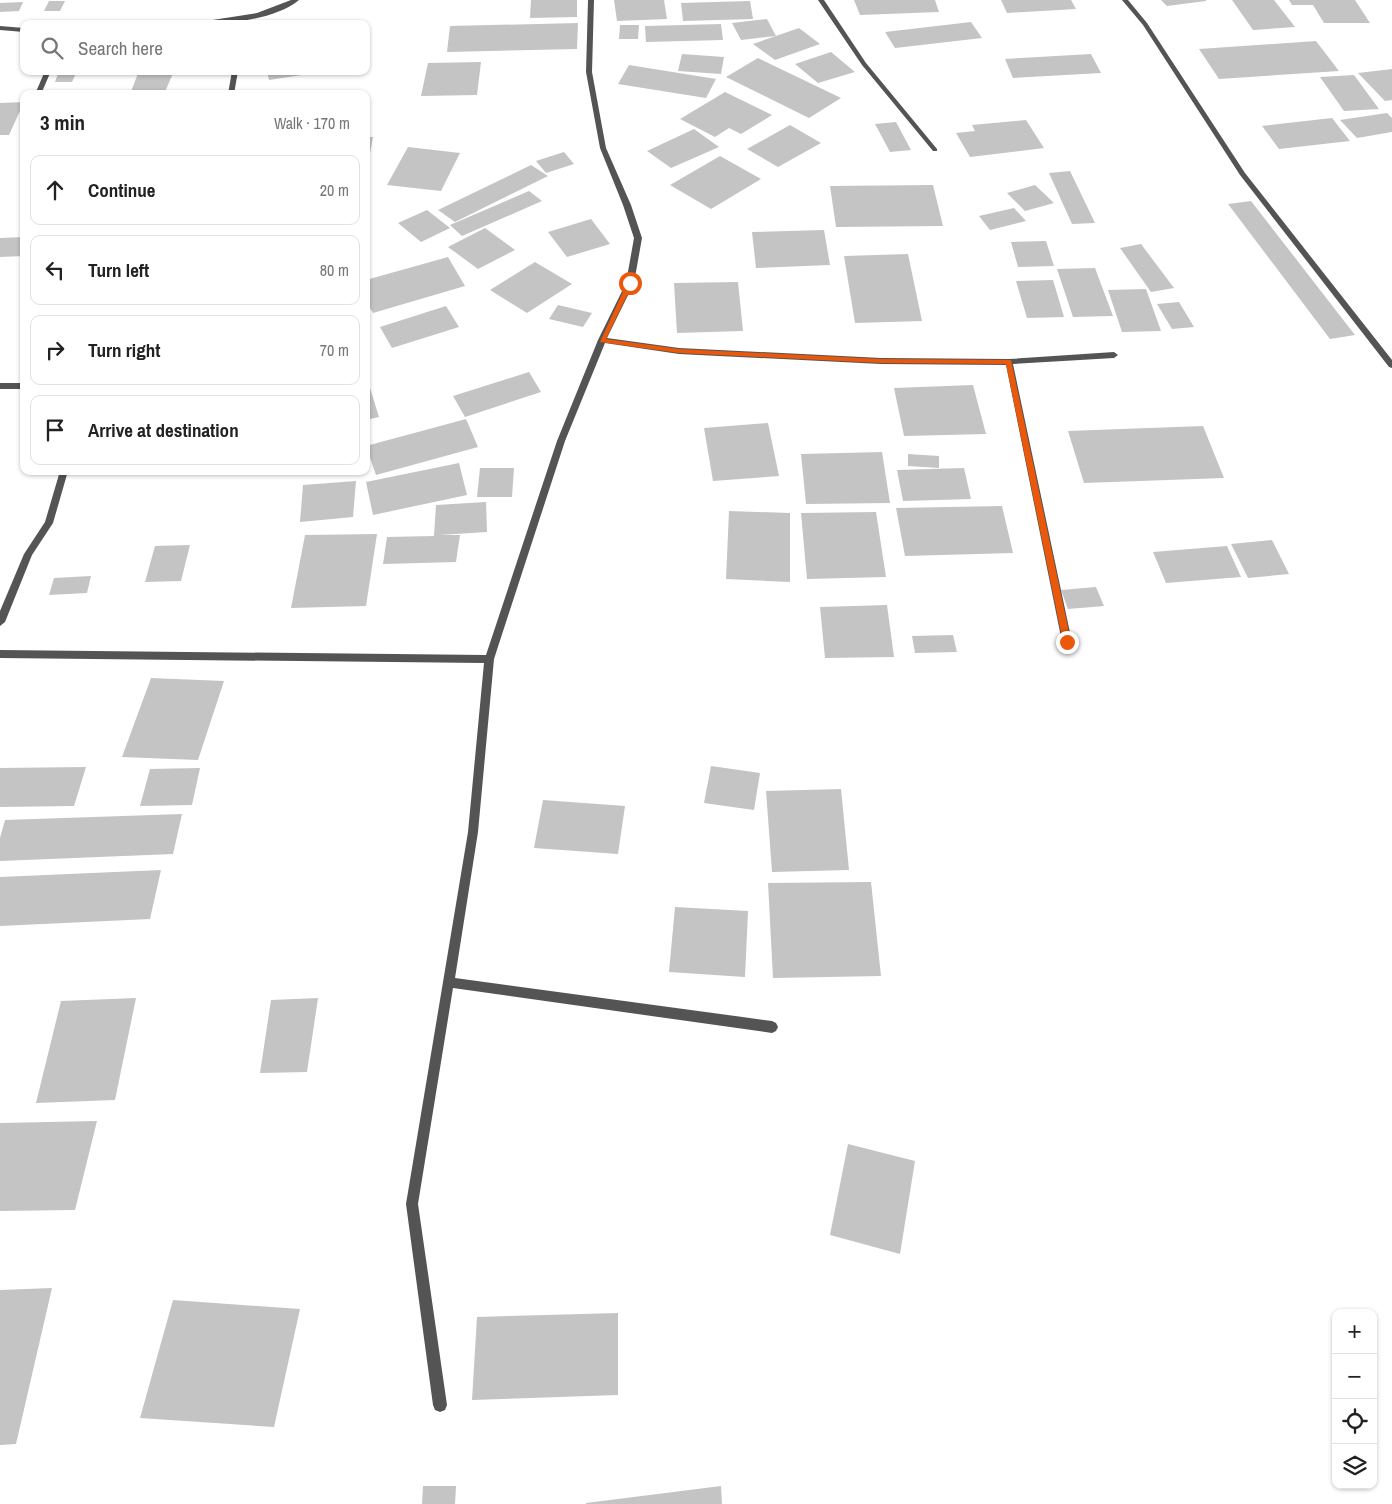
<!DOCTYPE html>
<meta charset="utf-8">
<style>
:root{--surface:#fff;--page:#f2f2f2;--text:#222;--muted:#767676;--line:#e0e0e0}
body{margin:0;font-family:"Archivo Narrow",sans-serif;background:var(--page);color:var(--text)}
.controls{position:absolute;right:15px;bottom:15px;display:grid;overflow:hidden;border-radius:10px;box-shadow:0 1px 4px #0004}
.controls button{width:45px;height:45px;display:grid;place-items:center;padding:0;border:0;border-bottom:1px solid var(--line);background:var(--surface);color:var(--text);font:25px sans-serif}
.stop{position:absolute;width:15px;height:15px;margin:-11px;border:4px solid #ea580c;border-radius:50%;background:#fff}
.stop.end{background:#ea580c;border-color:#fff;box-shadow:0 1px 5px #0008}
.list{margin:0;padding:0;list-style:none}
h2{display:flex;justify-content:space-between;align-items:center;height:65px;margin:0;padding:0 20px;font-size:21px}
h2 small{font-size:16px;font-weight:400;color:var(--muted)}
.list li{display:grid;grid-template-columns:32px 1fr auto;gap:15px;align-items:center;box-sizing:border-box;height:70px;margin:0 10px 10px;padding:0 10px;border:1px solid var(--line);border-radius:10px}
.list b{display:block;font-size:19px;white-space:nowrap}
.list em{font-size:16px;font-style:normal;color:var(--muted)}
.icon{flex:none;width:28px;height:28px;fill:none;stroke:currentColor;stroke-width:2;stroke-linecap:round;stroke-linejoin:round}
.map{position:relative;flex:none;width:1392px;height:1504px;overflow:hidden}
.search{position:absolute;background:var(--surface);box-shadow:0 1px 4px #0004;left:20px;top:20px;width:350px;height:55px;display:flex;align-items:center;gap:12px;box-sizing:border-box;padding:0 18px;border-radius:10px;color:var(--muted);font-size:19px}
.panel{position:absolute;background:var(--surface);box-shadow:0 1px 4px #0004;left:20px;top:90px;width:350px;height:385px;border-radius:10px}
.map>svg:first-child{display:block}
.building{fill:#c4c4c4}
.lines{fill:none;stroke-linecap:round;stroke-linejoin:round}
.street{fill:#545454;fill-rule:evenodd}
.route{fill:#ea580c}
</style>
<div class="map">
<svg width="1392" height="1504" viewBox="0 0 1392 1504">
<rect width="100%" height="100%" fill="#fff"/>
<g class="building">
<path d="M531,0H577V17L530,18Z"/>
<path d="M614,0H664L667,19L617,21Z"/>
<path d="M854,0H935L939,12L860,15Z"/>
<path d="M1001,0H1071L1076,9L1007,13Z"/>
<path d="M1161,0H1206V1L1167,6Z"/>
<path d="M1232,0H1274L1295,27L1253,30Z"/>
<path d="M1289,0H1355L1370,23H1324L1313,5H1292Z"/>
<path d="M49,1H65L60,11H44Z"/>
<path d="M750,1L753,19L683,21L681,3Z"/>
<path d="M23,2L19,11L0,12V3Z"/>
<path d="M767,19L776,36L741,40L732,23Z"/>
<path d="M971,22L982,38L895,48L885,32Z"/>
<path d="M578,23L577,49L447,52L450,26Z"/>
<path d="M721,24L723,40L646,42L645,26Z"/>
<path d="M620,25H639L638,39H619Z"/>
<path d="M799,28L820,44L775,60L753,44Z"/>
<path d="M1316,41L1339,71L1219,79L1199,49Z"/>
<path d="M831,52L855,72L818,83L795,64Z"/>
<path d="M682,54L724,57L721,74L678,71Z"/>
<path d="M1091,54L1101,73L1013,78L1005,59Z"/>
<path d="M758,58L841,98L809,118L726,77Z"/>
<path d="M481,62L477,95L421,96L428,63Z"/>
<path d="M629,65L716,79L706,98L618,84Z"/>
<path d="M1392,69V100L1385,101L1358,73Z"/>
<path d="M59,71H77L72,82H55Z"/>
<path d="M139,71H174L164,94H130Z"/>
<path d="M267,71H301L302,75L269,80Z"/>
<path d="M305,71H345V73L305,75Z"/>
<path d="M1354,75L1379,109L1344,111L1320,77Z"/>
<path d="M725,92L772,115L741,134L729,128L715,137L680,119Z"/>
<path d="M24,102L9,135H0V103Z"/>
<path d="M1387,113L1392,118V132L1357,138L1340,120Z"/>
<path d="M1332,118L1350,141L1279,149L1262,126Z"/>
<path d="M1026,120L1044,148L970,157L956,133L975,131L972,125Z"/>
<path d="M896,122L911,150L890,152L875,124Z"/>
<path d="M790,125L821,143L778,167L747,149Z"/>
<path d="M694,129L719,147L671,168L647,151Z"/>
<path d="M366,137H373L367,170H366Z"/>
<path d="M408,147L460,153L441,191L387,185Z"/>
<path d="M564,152L574,164L546,173L536,161Z"/>
<path d="M720,156L761,179L711,209L670,185Z"/>
<path d="M531,165L548,176L455,222L438,210Z"/>
<path d="M1070,171L1095,223L1072,224L1049,173Z"/>
<path d="M933,185L943,226L836,227L830,186Z"/>
<path d="M1035,185L1054,203L1025,211L1007,193Z"/>
<path d="M529,191L542,201L462,236L450,225Z"/>
<path d="M1251,201L1355,335L1330,339L1228,204Z"/>
<path d="M1014,208L1026,221L990,230L979,216Z"/>
<path d="M427,210L450,228L421,242L398,223Z"/>
<path d="M591,219L610,244L567,257L548,232Z"/>
<path d="M485,228L515,250L478,269L448,247Z"/>
<path d="M824,230L830,265L756,268L752,232Z"/>
<path d="M24,237V256L0,257V238Z"/>
<path d="M1046,241L1054,266L1018,267L1011,242Z"/>
<path d="M1141,244L1174,288L1151,292L1120,248Z"/>
<path d="M908,254L922,321L855,323L844,256Z"/>
<path d="M448,257L465,286L373,313L366,301V280Z"/>
<path d="M535,262L572,284L527,313L490,290Z"/>
<path d="M1095,268L1113,316L1073,317L1057,269Z"/>
<path d="M1053,280L1064,317L1027,318L1016,281Z"/>
<path d="M738,282L743,331L677,333L674,283Z"/>
<path d="M1146,289L1161,331L1122,332L1108,290Z"/>
<path d="M1179,302L1194,327L1172,329L1157,304Z"/>
<path d="M558,305L592,313L583,327L549,319Z"/>
<path d="M446,306L459,327L392,348L380,327Z"/>
<path d="M529,372L541,392L465,417L453,396Z"/>
<path d="M366,375L379,417L366,420Z"/>
<path d="M973,385L986,434L904,436L894,388Z"/>
<path d="M466,419L478,447L376,475L366,446Z"/>
<path d="M768,423L779,476L713,481L704,428Z"/>
<path d="M1203,426L1224,478L1084,483L1068,431Z"/>
<path d="M882,452L890,503L806,504L801,454Z"/>
<path d="M908,454L939,456V468L908,466Z"/>
<path d="M459,463L467,495L373,515L366,482Z"/>
<path d="M480,468H514L512,497H477Z"/>
<path d="M964,468L971,499L903,501L897,470Z"/>
<path d="M356,481L353,517L300,522L303,485Z"/>
<path d="M486,502L487,532L439,535H460L456,562L383,564L387,537L434,536L436,505Z"/>
<path d="M1002,506L1013,553L905,556L896,508Z"/>
<path d="M729,511L790,513V582L726,579Z"/>
<path d="M876,512L886,577L807,579L801,513Z"/>
<path d="M377,534L366,606L291,608L305,535Z"/>
<path d="M1272,540L1289,574L1248,578L1231,544Z"/>
<path d="M190,545L181,581L145,582L155,546Z"/>
<path d="M1227,546L1241,577L1166,583L1153,552Z"/>
<path d="M91,576L87,593L49,595L54,578Z"/>
<path d="M1096,587L1104,606L1068,609L1061,590Z"/>
<path d="M887,605L894,657L825,658L820,607Z"/>
<path d="M953,635L957,652L915,653L912,636Z"/>
<path d="M151,678L224,681L198,760L122,757Z"/>
<path d="M711,766L760,773L754,810L704,803Z"/>
<path d="M86,767L74,806L0,807V768Z"/>
<path d="M200,768L192,805L140,806L150,769Z"/>
<path d="M841,789L849,870L772,872L766,791Z"/>
<path d="M543,800L625,806L618,854L534,848Z"/>
<path d="M182,814L173,854L0,861V838L5,820Z"/>
<path d="M161,870L150,919L0,926V877Z"/>
<path d="M871,882L881,976L773,978L768,883Z"/>
<path d="M675,907L748,911L745,977L669,972Z"/>
<path d="M136,998L115,1100L36,1103L61,1001Z"/>
<path d="M318,998L307,1072L260,1073L271,1000Z"/>
<path d="M97,1121L75,1210L0,1211V1123Z"/>
<path d="M848,1144L915,1161L900,1254L830,1235Z"/>
<path d="M52,1288L16,1444L0,1445V1290Z"/>
<path d="M173,1300L300,1309L274,1427L140,1418Z"/>
<path d="M618,1313V1395L472,1400L477,1317Z"/>
<path d="M423,1486H456L455,1504H422Z"/>
<path d="M721,1486L722,1504H586V1503Z"/>
</g>
<g class="lines">
<g class="street">
<path d="M291,0H299C272,22 221,24 187,24L257,13Z"/>
<path d="M588,0H594L592,72L606,148L631,205L642,238L634,283L607,338L679,348L881,358L1009,359L1114,352L1118,355L1114,358L1013,364L1072,642L1067,646L1062,642L1006,365L881,364L679,354L605,343L565,441L494,659L478,832L455,978L772,1021L776,1023L778,1027L776,1031L772,1033L453,988L418,1204L447,1405L445,1410L440,1412L435,1410L433,1405L406,1204L468,832L484,663L0,658V650L486,655L557,441L598,340L626,283L634,238L623,205L600,148L586,72Z"/>
<path d="M818,0H824L866,63L937,149V151H933L862,65Z"/>
<path d="M1122,0H1128L1147,23L1245,173L1392,360V368L1389,367L1240,175L1143,25Z"/>
<path d="M0,26L24,28V32L0,30Z"/>
<path d="M45,71H51L41,94H35Z"/>
<path d="M232,71H238L234,94H228Z"/>
<path d="M24,121V129L20,128L21,123Z"/>
<rect x="0" y="383" width="24" height="6"/>
<path d="M60,471H68L53,523L32,555L5,622L0,626V611L24,554L45,522Z"/>
</g>
</g>
<path class="route" d="M630,281L633,283L606,339L679,349L881,359L1011,360L1071,642L1070,645H1065L1063,642L1006,364L881,363L679,353L600,342L627,283Z"/>
</svg>
<div class="controls">
<button>+</button>
<button>−</button>
<button><svg class="icon" aria-label="locate" viewBox="0 0 24 24"><circle cx="12" cy="12" r="6"/><path d="M12 2v4M12 18v4M2 12h4M18 12h4"/></svg></button>
<button><svg class="icon" aria-label="layers" viewBox="0 0 24 24"><path d="M12 4l9 5-9 5-9-5zM3 14l9 5 9-5"/></svg></button>
</div>
<div class="stop" style="left:630px;top:283px"></div>
<div class="stop end" style="left:1067px;top:642px"></div>
<div class="search"><svg class="icon" aria-label="search" viewBox="0 0 24 24"><circle cx="10" cy="10" r="6"/><path d="M15 15l6 6"/></svg>Search here</div>
<section class="panel">
<h2>3 min<small>Walk · 170 m</small></h2>
<ul class="list">
<li><svg class="icon" aria-label="ahead" viewBox="0 0 24 24"><path d="M12 20V5M6 11l6-6 6 6"/></svg><div><b>Continue</b></div><em>20 m</em></li>
<li><svg class="icon" aria-label="left" viewBox="0 0 24 24"><path d="M17 20v-9H6M10 6l-5 5 5 5"/></svg><div><b>Turn left</b></div><em>80 m</em></li>
<li><svg class="icon" aria-label="right" viewBox="0 0 24 24"><path d="M7 20v-9h11M14 6l5 5-5 5"/></svg><div><b>Turn right</b></div><em>70 m</em></li>
<li><svg class="icon" aria-label="arrive" viewBox="0 0 24 24"><path d="M6 21V4h12l-3 4 3 4H6"/></svg><div><b>Arrive at destination</b></div></li>
</ul>
</section>
</div>
